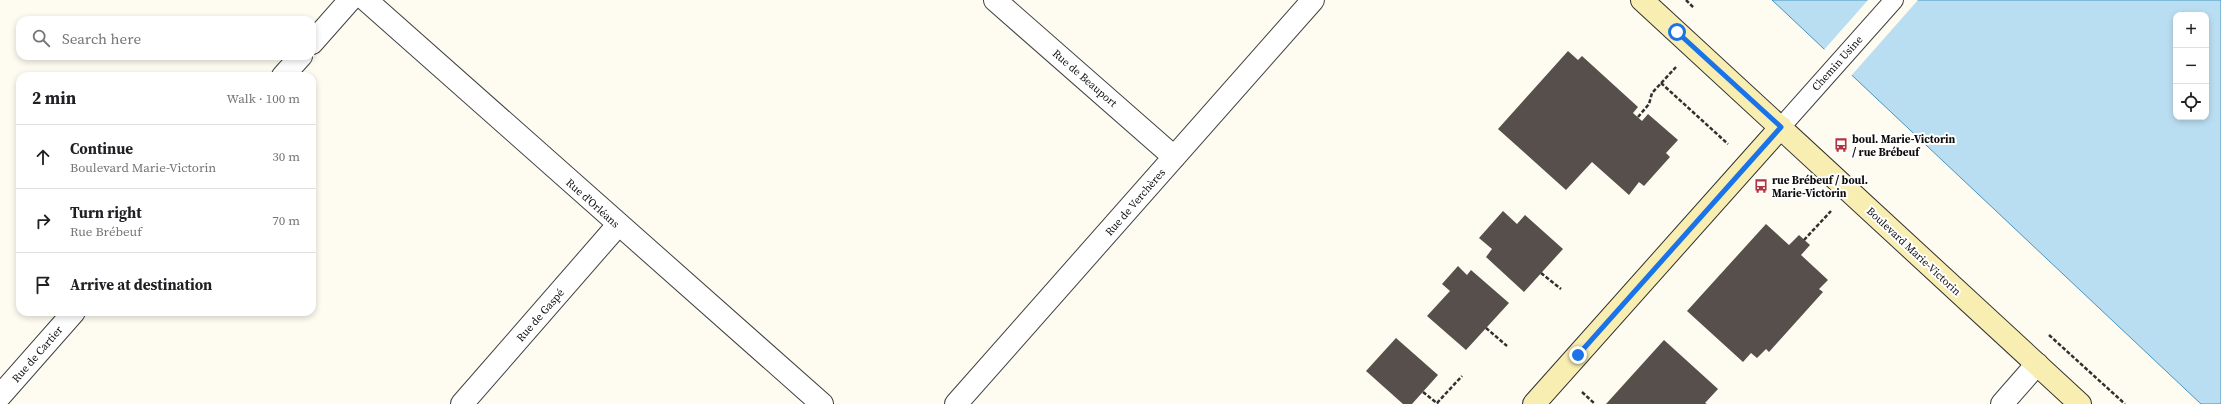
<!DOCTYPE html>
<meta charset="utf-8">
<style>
:root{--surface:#fff;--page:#f2f2f2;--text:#202124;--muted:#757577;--line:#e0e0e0}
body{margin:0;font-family:"Source Serif 4",serif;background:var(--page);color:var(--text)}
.controls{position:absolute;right:12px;top:12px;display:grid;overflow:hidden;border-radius:8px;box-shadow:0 2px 6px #0003}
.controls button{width:36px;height:36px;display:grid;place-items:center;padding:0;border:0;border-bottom:1px solid var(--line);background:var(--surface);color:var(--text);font:20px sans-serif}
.stop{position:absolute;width:12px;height:12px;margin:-9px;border:3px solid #1a73e8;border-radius:50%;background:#fff}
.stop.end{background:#1a73e8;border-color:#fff;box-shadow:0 1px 4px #0008}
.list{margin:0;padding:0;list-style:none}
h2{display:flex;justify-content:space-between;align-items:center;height:52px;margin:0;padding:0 16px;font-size:17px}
h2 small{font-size:13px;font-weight:400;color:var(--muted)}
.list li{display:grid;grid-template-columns:26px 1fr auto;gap:12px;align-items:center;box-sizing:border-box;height:64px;padding:0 16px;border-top:1px solid var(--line)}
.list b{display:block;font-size:15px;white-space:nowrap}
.list p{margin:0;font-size:13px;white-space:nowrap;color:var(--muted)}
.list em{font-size:13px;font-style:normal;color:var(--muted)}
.icon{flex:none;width:22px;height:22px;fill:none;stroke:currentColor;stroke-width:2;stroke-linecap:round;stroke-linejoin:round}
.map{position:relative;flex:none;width:2221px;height:404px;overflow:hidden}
.search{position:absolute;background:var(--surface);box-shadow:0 2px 6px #0003;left:16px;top:16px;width:300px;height:44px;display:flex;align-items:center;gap:10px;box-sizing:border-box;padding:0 14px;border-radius:12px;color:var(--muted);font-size:15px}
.panel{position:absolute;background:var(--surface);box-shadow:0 2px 6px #0003;left:16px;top:72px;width:300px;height:244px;border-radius:12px}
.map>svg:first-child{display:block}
.water{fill:#badef1;stroke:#4795c2;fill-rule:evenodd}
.pier{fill:#fefbf1}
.building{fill:#564f4c}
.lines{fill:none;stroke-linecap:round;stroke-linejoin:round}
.lane-casing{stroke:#414141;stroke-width:20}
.street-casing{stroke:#414141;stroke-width:24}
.secondary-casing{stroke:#303030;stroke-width:24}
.path{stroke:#303030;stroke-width:2.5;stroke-dasharray:4 2;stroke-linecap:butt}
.lane{stroke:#fff;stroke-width:18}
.street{stroke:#fff;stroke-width:22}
.secondary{stroke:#f8eeb2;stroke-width:22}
.route{stroke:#1a73e8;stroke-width:5}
.labels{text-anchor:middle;stroke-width:4;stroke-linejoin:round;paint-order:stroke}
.street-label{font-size:11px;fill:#0e0e0e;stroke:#fff}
.poi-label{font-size:11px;font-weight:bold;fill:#0e0e0e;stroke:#fff;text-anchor:start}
</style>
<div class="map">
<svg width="2221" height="404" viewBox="0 0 2221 404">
<rect width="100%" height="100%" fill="#fefbf1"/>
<path class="water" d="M1772,0H2221V404H2201ZM2176,15H2206V117H2176Z"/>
<path class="pier" d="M1868,0H1918L1851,76L1823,51Z"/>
<g class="building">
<path d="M1568,51L1578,60L1582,56L1638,107L1633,113L1642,121L1648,114L1678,140L1666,153L1670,157L1644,186L1639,182L1629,195L1592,162L1566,190L1498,129Z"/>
<path d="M1503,211L1517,224L1525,215L1563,249L1524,292L1486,257L1492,249L1479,238Z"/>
<path d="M1766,224L1789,245L1799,235L1810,245L1801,255L1828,280L1819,289L1823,292L1769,352L1766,349L1757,358L1751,353L1743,362L1687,311Z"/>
<path d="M1458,266L1467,275L1471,270L1509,303L1466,350L1427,316L1450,291L1442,284Z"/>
<path d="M1396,338L1438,375L1412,404H1403L1366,371Z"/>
<path d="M1664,340L1718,389L1705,403L1707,404H1606Z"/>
</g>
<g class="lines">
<defs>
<path id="lane" d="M1781,127L1894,0"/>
<g id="street">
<path d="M366,0L822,404"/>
<path d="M995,0L1174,157"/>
<path d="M312,43L350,0"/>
<path d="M283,76L301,56"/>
<path d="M0,396L74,312"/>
<path d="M462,404L618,225"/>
<path d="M956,404L1313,0"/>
<path d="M2002,404L2037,364"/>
</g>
<g id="secondary">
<path d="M1642,0L2080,404"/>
<path d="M1534,404L1781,127"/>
</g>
</defs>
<use href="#lane" class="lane-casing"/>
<use href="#street" class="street-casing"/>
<use href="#secondary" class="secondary-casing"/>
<g class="path">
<path d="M1686,0L1694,8"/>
<path d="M1661,83L1728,144"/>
<path d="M1638,117L1649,104L1652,93L1676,67"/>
<path d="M1804,240L1831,211"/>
<path d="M1541,273L1561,289"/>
<path d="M1486,328L1507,346"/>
<path d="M2049,335L2125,404"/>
<path d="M1423,392L1438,404"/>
<path d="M1582,392L1595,404"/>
<path d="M1437,403L1462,376"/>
</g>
<use href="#lane" class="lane"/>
<use href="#street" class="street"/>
<use href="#secondary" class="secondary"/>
</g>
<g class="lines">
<path class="route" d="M1578,355L1781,127L1677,32"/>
</g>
<defs>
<symbol id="bus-bare" viewBox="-9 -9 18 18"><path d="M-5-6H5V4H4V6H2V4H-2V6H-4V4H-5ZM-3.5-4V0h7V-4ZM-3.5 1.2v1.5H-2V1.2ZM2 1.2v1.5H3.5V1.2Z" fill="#b3323c" stroke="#fff" stroke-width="2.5" paint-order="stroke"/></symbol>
</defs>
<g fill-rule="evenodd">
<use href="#bus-bare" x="1831" y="135" width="20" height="20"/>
<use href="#bus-bare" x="1751" y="176" width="20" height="20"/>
</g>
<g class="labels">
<g class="street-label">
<text transform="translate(1837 63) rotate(-48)" y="4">Chemin Usine</text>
<text transform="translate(1085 78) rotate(41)" y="4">Rue de Beauport</text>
<text transform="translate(1135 202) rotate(-49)" y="4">Rue de Verchères</text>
<text transform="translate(593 203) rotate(42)" y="4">Rue d'Orléans</text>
<text transform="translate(1914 251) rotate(43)" y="4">Boulevard Marie-Victorin</text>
<text transform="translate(540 315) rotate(-49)" y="4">Rue de Gaspé</text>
<text transform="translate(37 354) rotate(-49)" y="4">Rue de Cartier</text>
</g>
<g class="poi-label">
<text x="1852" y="143">boul. Marie-Victorin<tspan x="1852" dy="13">/ rue Brébeuf</tspan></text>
<text x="1772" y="184">rue Brébeuf / boul.<tspan x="1772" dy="13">Marie-Victorin</tspan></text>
</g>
</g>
</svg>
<div class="controls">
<button>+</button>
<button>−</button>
<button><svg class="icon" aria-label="locate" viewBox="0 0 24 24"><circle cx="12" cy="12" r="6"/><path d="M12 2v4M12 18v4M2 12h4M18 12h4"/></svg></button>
</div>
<div class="stop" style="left:1677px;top:32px"></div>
<div class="stop end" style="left:1578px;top:355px"></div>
<div class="search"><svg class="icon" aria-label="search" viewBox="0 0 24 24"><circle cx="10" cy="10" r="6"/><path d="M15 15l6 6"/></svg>Search here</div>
<section class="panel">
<h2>2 min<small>Walk · 100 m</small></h2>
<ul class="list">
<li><svg class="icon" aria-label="ahead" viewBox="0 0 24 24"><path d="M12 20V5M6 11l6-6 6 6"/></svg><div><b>Continue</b><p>Boulevard Marie-Victorin</p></div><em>30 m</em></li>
<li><svg class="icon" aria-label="right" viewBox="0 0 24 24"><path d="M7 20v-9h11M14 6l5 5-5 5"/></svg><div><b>Turn right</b><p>Rue Brébeuf</p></div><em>70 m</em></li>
<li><svg class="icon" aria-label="arrive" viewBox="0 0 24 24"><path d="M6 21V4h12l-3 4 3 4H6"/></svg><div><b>Arrive at destination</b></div></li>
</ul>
</section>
</div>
